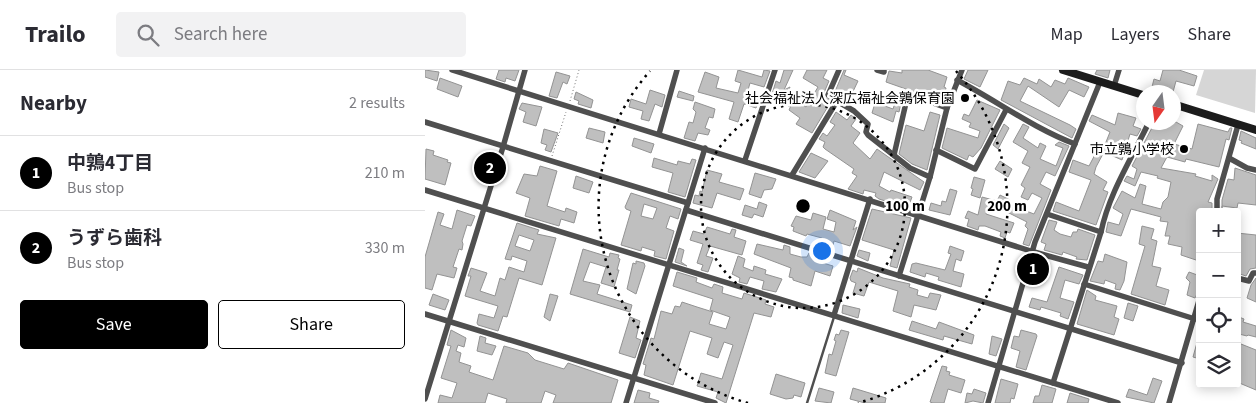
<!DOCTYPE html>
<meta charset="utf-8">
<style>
:root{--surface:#fff;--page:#f2f2f3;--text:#2b2b33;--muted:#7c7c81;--line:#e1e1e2;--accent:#000}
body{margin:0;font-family:"Source Sans 3","Noto Sans JP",sans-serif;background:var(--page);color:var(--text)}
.controls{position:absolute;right:15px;bottom:15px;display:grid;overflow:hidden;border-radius:5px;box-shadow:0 2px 12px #0003}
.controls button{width:45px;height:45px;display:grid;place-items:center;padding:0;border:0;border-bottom:1px solid var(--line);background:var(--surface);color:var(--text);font:25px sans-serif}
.compass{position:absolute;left:711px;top:15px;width:45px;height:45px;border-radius:50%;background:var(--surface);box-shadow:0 2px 12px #0003;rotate:194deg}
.you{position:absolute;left:396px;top:180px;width:18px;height:18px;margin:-12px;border:4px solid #fff;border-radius:50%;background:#1a73e8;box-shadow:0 0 0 8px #1a73e833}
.badge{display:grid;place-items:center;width:32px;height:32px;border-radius:50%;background:var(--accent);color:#fff;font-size:16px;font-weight:700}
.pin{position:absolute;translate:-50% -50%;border:2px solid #fff;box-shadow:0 1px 5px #0006}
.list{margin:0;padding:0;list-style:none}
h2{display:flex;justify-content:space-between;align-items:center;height:65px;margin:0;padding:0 20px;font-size:21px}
h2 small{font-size:16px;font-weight:400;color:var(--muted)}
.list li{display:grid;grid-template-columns:32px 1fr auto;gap:15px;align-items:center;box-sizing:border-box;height:75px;padding:0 20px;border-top:1px solid var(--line)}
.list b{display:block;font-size:19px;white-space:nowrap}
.list p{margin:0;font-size:16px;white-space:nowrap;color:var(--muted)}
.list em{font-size:16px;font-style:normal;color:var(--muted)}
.actions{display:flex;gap:10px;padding:15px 20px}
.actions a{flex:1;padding:11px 0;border:1px solid var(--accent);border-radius:5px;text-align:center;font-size:18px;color:var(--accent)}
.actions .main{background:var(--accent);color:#fff}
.icon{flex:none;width:28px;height:28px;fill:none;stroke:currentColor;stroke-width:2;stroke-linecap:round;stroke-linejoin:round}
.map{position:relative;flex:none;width:831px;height:333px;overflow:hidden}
header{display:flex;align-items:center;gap:30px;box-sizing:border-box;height:70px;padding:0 25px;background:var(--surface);border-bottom:1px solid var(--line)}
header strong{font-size:24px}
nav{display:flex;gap:28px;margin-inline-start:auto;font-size:18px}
.search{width:350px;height:45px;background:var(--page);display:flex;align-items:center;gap:12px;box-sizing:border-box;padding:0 18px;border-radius:5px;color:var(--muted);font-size:19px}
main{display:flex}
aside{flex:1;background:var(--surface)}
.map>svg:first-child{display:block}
.green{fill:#d6d6d6}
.building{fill:#bfbfbf;stroke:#939393;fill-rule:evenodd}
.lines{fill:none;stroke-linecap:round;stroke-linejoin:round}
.path{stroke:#717171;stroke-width:1;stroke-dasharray:1 2.5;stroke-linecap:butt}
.service{stroke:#4f4f4f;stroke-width:2.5}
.minor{stroke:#4f4f4f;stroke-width:5.5}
.secondary{stroke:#1c1c1c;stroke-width:8}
.ring{fill:none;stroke:#000;stroke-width:2.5;stroke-dasharray:2.5 5}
.poi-dot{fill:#000;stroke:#fff;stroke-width:2}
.labels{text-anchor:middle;stroke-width:5;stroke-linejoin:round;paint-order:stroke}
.poi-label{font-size:14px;fill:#000;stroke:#fff;text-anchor:end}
.centre{fill:#000;stroke:#fff;stroke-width:2.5}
.ring-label{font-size:15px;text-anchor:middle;font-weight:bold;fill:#000;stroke:#fff;stroke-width:5;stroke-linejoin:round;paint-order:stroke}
</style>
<header>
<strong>Trailo</strong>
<div class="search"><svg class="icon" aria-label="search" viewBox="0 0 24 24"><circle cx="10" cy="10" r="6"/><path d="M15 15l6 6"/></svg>Search here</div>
<nav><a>Map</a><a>Layers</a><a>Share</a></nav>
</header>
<main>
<aside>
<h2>Nearby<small>2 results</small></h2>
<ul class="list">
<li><span class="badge">1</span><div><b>中鶉4丁目</b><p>Bus stop</p></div><em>210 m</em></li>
<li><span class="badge">2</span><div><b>うずら歯科</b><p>Bus stop</p></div><em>330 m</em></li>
</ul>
<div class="actions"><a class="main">Save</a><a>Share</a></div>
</aside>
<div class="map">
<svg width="831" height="333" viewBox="0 0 831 333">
<rect width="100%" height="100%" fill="#fff"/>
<path class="green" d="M779,0H831L830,43L771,25Z"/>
<g class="building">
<path d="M0,0L14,2L12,11L0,7Z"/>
<path d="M74,0H94L90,11L81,8L80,12L71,9Z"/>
<path d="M313,0L337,7L339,0L345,1L339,17L325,13L321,27L334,30L331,38L319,34L313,52L304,49L309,32L273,22L280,2L294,7L291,18L313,23L316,13L310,11Z"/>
<path d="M359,0H368L359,20L365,17L358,37L352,32L354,29L351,28L352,26L347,24L351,11L355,13Z"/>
<path d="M382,0H402L398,8L404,11L398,25L405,33L387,63L371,54L375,48L364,40L369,29L381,37L393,17L378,8Z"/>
<path d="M419,0H421L419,5L433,11L423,32L409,24Z"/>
<path d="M477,0H503L522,7L519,17L521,18L518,32L461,12L464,1L477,3Z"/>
<path d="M543,0H563L555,17L539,9Z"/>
<path d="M672,0H685L683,8L670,4Z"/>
<path d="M738,0H754L772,6L769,16L751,11L748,22H739L727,17L729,9L735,11Z"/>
<path d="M131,2L145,6L142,14L138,12L132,28L124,26Z"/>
<path d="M15,8L37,16L33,27L12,19Z"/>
<path d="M599,8L612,14L614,9L626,17L630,10L640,14L643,8L664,17L659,27L644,20L634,37L603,16L595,31L645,55L651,59L647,68L576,30L583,11L595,15Z"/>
<path d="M225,20L240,25L237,37L230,34L224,51L216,49L218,41L204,37L206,29L221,34Z"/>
<path d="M254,21L269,26L268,31L252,27Z"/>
<path d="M151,22L168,30L166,38L153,34L154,31L149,29Z"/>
<path d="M453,23L460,26L457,35L468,39L472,27L477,28L474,42L471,41L468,52L447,43Z"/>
<path d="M552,30L575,40L556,78L548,87L544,85L542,90L517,78L522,58L553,68L555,61L544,57L546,53L537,49L539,44L544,46Z"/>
<path d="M270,32L290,39L288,48L284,47L280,58L285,60L283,65L273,63L270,71L259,68L264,52L268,53L271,42L268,39Z"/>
<path d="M97,33L117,37L111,56L98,52L101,42L94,39Z"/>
<path d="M411,42L422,50L426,45L431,49L426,56L435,63L428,73L445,89L452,79L499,112L495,120L459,102L454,116L465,122L466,120L487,127L483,138L454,129L450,126L451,123L439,120L438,124L423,119L432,106L427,103L429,99L400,79L398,77L400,72L394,69L398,63L402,66L410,55L405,52Z"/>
<path d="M505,42L515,45L502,100L487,94L474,84L481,55L499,61Z"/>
<path d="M693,43L711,48L708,56L716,59L712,66L705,64L697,90L679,82L671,97L669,104L682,112L678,120L683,122L671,155L628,141L631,132L654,141L666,110L644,102L648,90L664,96L675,75L679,77L685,62L664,51L667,45L690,55Z"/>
<path d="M730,52H751L758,56L749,74L767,79L773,54L803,62L805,58H807L804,70L801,69L794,97L761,89L760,92L742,87L736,98L771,104L770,106L787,111V105L793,109L783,132L787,133V140L782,139L781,142H775V188L771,190L756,185L757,177L743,174L745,166H740L743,152L735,151L736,147L706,139L696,166L681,162L683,152L694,155L698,144L688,138L697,121L710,128L715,114L721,116L717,134L736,139L738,132L743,127L746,112L732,108L733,106L716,102L710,116L699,111L702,106L709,109L712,99L707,96Z"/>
<path d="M579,54L584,58L573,79L568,75Z"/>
<path d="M598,54L604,57L598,68L613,78L615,73L621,76L615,89L631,96L638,78L630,75L634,72L644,76L630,106L621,102L615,114L626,120L604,176L598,174L603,159L600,156L602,152L564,133L561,144L589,153L585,163L582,162L580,168L575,166L576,162L560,156H554L553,160L542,156L544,149L540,148L543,141L553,145L557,127L572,131L575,125L585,130L583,134L609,144L617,128L607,123L603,130L596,127L600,118L596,115L605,97L597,93L603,81L588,72Z"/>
<path d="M164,58L180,62L178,73L161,68Z"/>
<path d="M119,59L133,63L126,82L120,80L122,75L116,73Z"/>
<path d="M816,61L831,68V79L816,73L817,71L814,70Z"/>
<path d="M209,68L229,74L226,83L207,76Z"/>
<path d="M1,79L9,81L8,85L23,90L22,92L26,93L20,115L0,109Z"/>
<path d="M386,83L403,91L390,108L374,102Z"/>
<path d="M229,88L252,95L253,91L265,94L267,89L271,90L260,127L243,122L248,103L227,97Z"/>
<path d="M575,91L587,99L583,107L570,99Z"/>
<path d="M115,96L132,101L122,136L140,142L141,138L152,142L149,153L136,149L134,156L100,146L105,128L91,123L99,104L112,106Z"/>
<path d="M810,98L831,105V135L813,133L812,138L797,136V142V130L803,109L809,110Z"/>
<path d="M282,100L297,104L294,112L319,119L315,130L292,123L287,138L268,133L270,125L274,126L275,121L277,122Z"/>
<path d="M330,103L351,109L347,119L339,120L336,128L324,124Z"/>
<path d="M151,106L168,112L164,123L148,118Z"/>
<path d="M549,107L560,110L555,128L546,125L548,119L546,118Z"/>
<path d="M525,119L532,121L525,145L504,140L506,133L516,136L517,131L521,132Z"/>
<path d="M206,123L256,139L253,149L245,146L241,158L249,161L241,189L229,186L230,181L217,177L216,181L196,175L206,141L201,139L200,137ZM219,134L232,138L228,149L216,146Z"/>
<path d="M334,132L342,135L338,147L329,144L327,148L317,145L320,135L332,139Z"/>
<path d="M447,139L486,148L472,198L465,196L469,180L437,170Z"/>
<path d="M32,140L50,146L46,156L42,155L37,171L38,174L37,180L34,179L28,197L32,198L29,208L12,204L7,220L0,218V187L13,142L19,144L15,155L27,159Z"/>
<path d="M405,140L431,151L428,160L432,157L425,176L409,171L408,175L396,171L397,168L382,164L381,166L368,161L369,157L366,156L371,146L386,150L388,143L401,147L398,159L409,162L411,152L402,149Z"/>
<path d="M624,150L632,152L629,160L635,164L646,167L648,162H652L653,159L670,165L662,190L651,189L652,187L638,182L637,185L619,180L621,174L616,172Z"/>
<path d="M92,153L114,160L112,164L131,168L117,215L94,208L82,247L78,246L73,261L53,255L52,253L54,244L69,248L73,236L40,226L46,206H43L46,198L62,203L55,221L70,226L75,208L80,210L84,197L99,202L102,191L87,186L86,190L80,189ZM94,165L109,170L105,181L90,176Z"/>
<path d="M717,156L729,159L726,169L732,171L727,196L736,198L731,216L744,220L740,235L706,224L720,176L714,174Z"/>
<path d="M282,157L305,164L307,159L311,160L309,167L321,171L317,185L285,176L281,186L288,188L283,202L276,200L278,195L272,193L278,174L265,170L268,161L279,164Z"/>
<path d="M812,163L831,165V198L825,199L821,206L812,203Z"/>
<path d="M332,174L358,180L359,175L365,177V184L376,187H382L384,183L390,185L388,190L408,196L405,206L390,201L386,216L368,210V208L364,207L366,198L329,184Z"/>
<path d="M525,176L539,181L536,191L531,189L528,201L539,204L536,217L513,210L514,207L501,203L500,207L485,202L487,194L491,193L520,200L526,184L523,183Z"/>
<path d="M254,178L259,180L256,192L262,196L250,192Z"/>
<path d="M158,179L184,187L185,183L194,185L193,188L195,189L192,200H194L189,217L176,213L181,197L165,192L158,211L175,215L172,224L207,235L205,242L145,224Z"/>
<path d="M434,180L445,183L443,191L432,186Z"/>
<path d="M680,184L702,192L699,211L695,220L690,219L691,214L680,210L679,214L665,211L673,191L678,192Z"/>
<path d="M313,186L320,189L318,197L328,201L329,196L341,200L340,204L357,209L351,222L337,219L339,211L325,207L322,214L314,212L315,208L307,204Z"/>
<circle cx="615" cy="193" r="5.5"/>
<path d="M211,191L219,193L220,196L211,224L202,219L208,193L211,194Z"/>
<path d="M634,197L658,205L654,214L640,210L635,228L649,232L643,249L635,246L636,243L616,237L615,240L604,237L607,228L622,232Z"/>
<path d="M433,198L458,208L485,214L484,217L493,220L492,225L503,228L505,223L516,225L511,240L489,235L486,247L468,241L473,221L444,212L439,226L428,223L431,213L426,211L425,208L428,200L432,202Z"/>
<path d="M252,202L272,208L271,212L287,218L289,214L298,217L297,223L317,229L319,223L341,230L340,234L349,237L346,247L329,243L301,333L291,328L293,322L272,316L276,303L297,309L308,275L299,272L293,288L282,284L287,268L265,261L248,315L219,305L221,295L218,294L226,268L229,269L236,241L247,244L250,236L255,237L257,232L272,237L288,242L284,254L301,259L305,247L285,240L288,229L248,216Z"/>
<path d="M764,202L775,206V218L770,228L762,225L765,212L761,208Z"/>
<path d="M831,208V232L822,228L826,215Z"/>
<path d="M662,220L671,226L670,230L692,236L689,247L694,249L689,265L652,254Z"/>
<path d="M8,224L24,230L20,240L4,235Z"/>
<path d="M125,224L133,226L125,251L119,247Z"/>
<path d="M703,233L713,236L708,251L699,248Z"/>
<path d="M418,235L435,239L433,248L417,243Z"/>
<path d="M205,247L215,251L211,268L216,270L210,288L194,283Z"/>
<path d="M814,247L819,249L818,252L831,256V267L823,265L822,266L814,264L812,266Z"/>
<path d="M487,251L511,259L514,252L549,265L547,274L519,266L518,270L484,260Z"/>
<path d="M26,260L41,268L39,277L33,275L31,281L36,283L34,292L46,296L44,302L68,310L79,276L103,283L110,290L139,299L143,293L193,310L186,333H128L131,325L120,321L116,333H81L82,329L63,323L60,333H13L15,325L27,328L32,313L16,308L26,276L22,275Z"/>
<path d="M416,260L424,262L411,306L400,303L404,284L407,285L411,271L409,270L411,264L414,265Z"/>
<path d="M596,260L611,264L612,266L601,300L591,297L595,281L586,278L589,266L594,267Z"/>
<path d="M55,266L61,268L60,273L71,276L67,285L52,281Z"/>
<path d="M567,266L577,269L571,286L564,284Z"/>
<path d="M773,269H775V289L768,287Z"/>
<path d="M816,274L831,280V320L812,312V284Z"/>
<path d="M517,296L522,297L521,301L525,302L524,305L540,310L536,323L523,319L519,333H508L505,332Z"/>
<path d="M351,304L380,313L376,327L369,325L368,328L361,329L345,324Z"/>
<path d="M728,308L737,311L729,333L701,327L704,319L722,325Z"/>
<path d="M576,309L593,314L589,329L586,328L585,333H570Z"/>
<path d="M617,315L631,319L627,333H608L610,326H614Z"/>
<path d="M394,318L409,322L406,333L390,331Z"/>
<path d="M428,318L461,328L460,333H440L425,329Z"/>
<path d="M549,319L561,323L558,333L548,331L540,333L542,323L547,324Z"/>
<path d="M213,320L225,323L224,328L234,331L233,333H209Z"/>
<path d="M645,323L664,329L663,333H642Z"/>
</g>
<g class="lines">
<g class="path">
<path d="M145,31L154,0"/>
<path d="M127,86L141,42"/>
</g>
<path class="service" d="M382,333L409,247"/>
<g class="minor">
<path d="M27,0L609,182L663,197"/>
<path d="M414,0L403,25L405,27L429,41L443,54L441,62L443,65L485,98L505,107"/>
<path d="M452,0L459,2V0"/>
<path d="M532,10C572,31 608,58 650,74"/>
<path d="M689,16L694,0"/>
<path d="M0,52L263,133"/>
<path d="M234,64L252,0"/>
<path d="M511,80L550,99L581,40"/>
<path d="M469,85L483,24L522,38"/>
<path d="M804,88L822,98L831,100"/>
<path d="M320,90L350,0"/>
<path d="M367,105L412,31"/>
<path d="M0,120L693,333"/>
<path d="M261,140L757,293"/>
<path d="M792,142V129L813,55"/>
<path d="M622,144L676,162C684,123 707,88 724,52"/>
<path d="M474,206L505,107L522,38L537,0"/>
<path d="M812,208L824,211L828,203H831"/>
<path d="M659,214L770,249"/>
<path d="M0,244L290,333"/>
<path d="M409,245L445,129"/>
<path d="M628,313L676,162"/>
<path d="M0,329L78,77L100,0"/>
<path d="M201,333L280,78"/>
<path d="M563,333L610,172L675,12"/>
<path d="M744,333L775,227"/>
</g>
<g class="secondary">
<path d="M638,0L718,25"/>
<path d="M748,34L831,60"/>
</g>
</g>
<g class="ring">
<circle cx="378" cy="136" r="102"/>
<path d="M323 333A204 204 0 0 1 225 1M531 1A204 204 0 0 1 433 333"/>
</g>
<g class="poi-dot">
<circle cx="540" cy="28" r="5"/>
<circle cx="759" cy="79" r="5"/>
</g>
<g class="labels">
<g class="poi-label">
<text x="530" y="33">社会福祉法人深広福祉会鶉保育園</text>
<text x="749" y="84">市立鶉小学校</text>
</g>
</g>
<circle cx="378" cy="136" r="8" class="centre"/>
<g class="ring-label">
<text x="480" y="141">100 m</text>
<text x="582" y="141">200 m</text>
</g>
</svg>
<div class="controls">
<button>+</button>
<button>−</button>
<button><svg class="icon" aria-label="locate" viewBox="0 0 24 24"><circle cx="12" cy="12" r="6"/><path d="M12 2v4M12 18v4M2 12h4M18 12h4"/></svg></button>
<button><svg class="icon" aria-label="layers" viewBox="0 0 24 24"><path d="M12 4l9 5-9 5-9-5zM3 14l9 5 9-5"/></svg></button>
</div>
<svg class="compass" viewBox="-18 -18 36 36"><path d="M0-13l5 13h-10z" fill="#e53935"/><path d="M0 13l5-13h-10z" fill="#7c7c81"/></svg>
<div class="you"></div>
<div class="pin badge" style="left:608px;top:199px">1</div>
<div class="pin badge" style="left:65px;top:98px">2</div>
</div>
</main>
